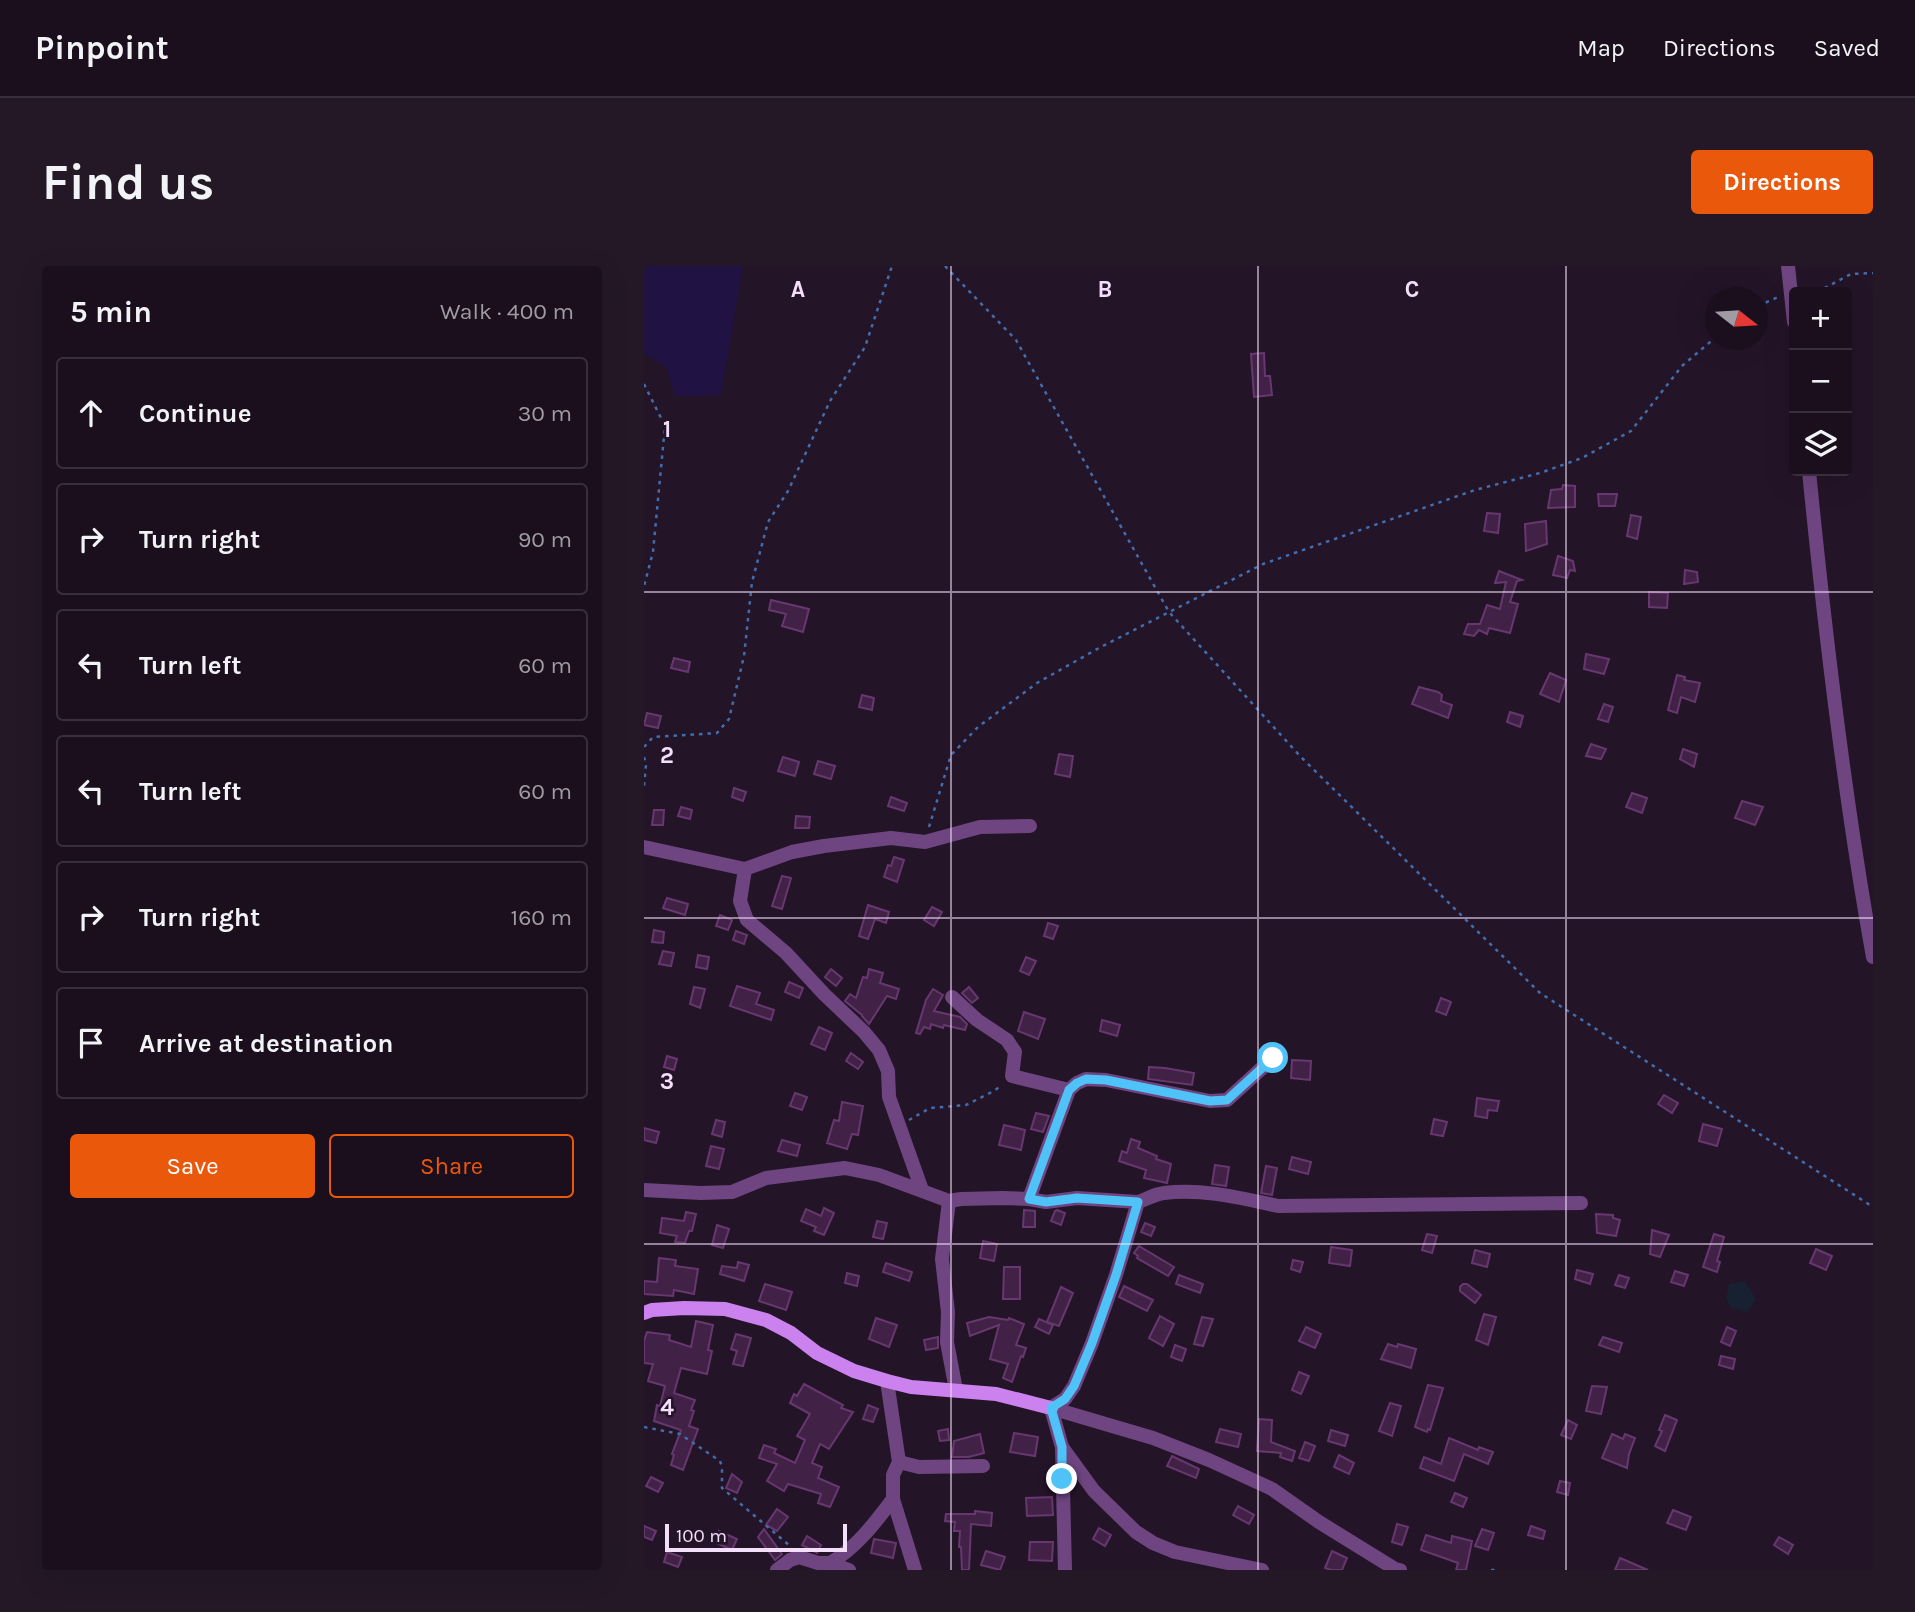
<!DOCTYPE html>
<meta charset="utf-8">
<style>
:root{--surface:#1b0f1e;--page:#241827;--text:#f1f3f6;--muted:#a09ca4;--line:#392f3c;--accent:#ea580c}
body{margin:0;font-family:Karla,sans-serif;background:var(--page);color:var(--text)}
.controls{position:absolute;right:21px;top:21px;display:grid;overflow:hidden;border-radius:7px;box-shadow:0 7px 28px #0002}
.controls button{width:63px;height:63px;display:grid;place-items:center;padding:0;border:0;border-bottom:2px solid var(--line);background:var(--surface);color:var(--text);font:35px sans-serif}
.compass{position:absolute;left:1061px;top:21px;width:63px;height:63px;border-radius:50%;background:var(--surface);box-shadow:0 7px 28px #0002;rotate:107deg}
.scale{position:absolute;left:21px;bottom:18px;width:182px;box-sizing:border-box;padding-left:7px;border:4px solid #f4dffb;border-top:0;font-size:19px;line-height:24px;white-space:nowrap;color:#f4dffb;-webkit-text-stroke:5px #241428;paint-order:stroke}
.stop{position:absolute;width:21px;height:21px;margin:-16px;border:5px solid #4fc3f7;border-radius:50%;background:#fff}
.stop.end{background:#4fc3f7;border-color:#fff;box-shadow:0 2px 7px #0008}
.list{margin:0;padding:0;list-style:none}
h2{display:flex;justify-content:space-between;align-items:center;height:91px;margin:0;padding:0 28px;font-size:30px}
h2 small{font-size:23px;font-weight:400;color:var(--muted)}
.list li{display:grid;grid-template-columns:46px 1fr auto;gap:21px;align-items:center;box-sizing:border-box;height:112px;margin:0 14px 14px;padding:0 14px;border:2px solid var(--line);border-radius:7px}
.list b{display:block;font-size:26px;white-space:nowrap}
.list em{font-size:23px;font-style:normal;color:var(--muted)}
.actions{display:flex;gap:14px;padding:21px 28px}
.actions a{flex:1;padding:16px 0;border:2px solid var(--accent);border-radius:7px;text-align:center;font-size:24px;color:var(--accent)}
.actions .main{background:var(--accent);color:#fff}
.icon{flex:none;width:38px;height:38px;fill:none;stroke:currentColor;stroke-width:2;stroke-linecap:round;stroke-linejoin:round}
.map{position:relative;flex:none;width:1229px;height:1304px;overflow:hidden;border-radius:7px}
header{display:flex;align-items:center;gap:42px;box-sizing:border-box;height:98px;padding:0 35px;background:var(--surface);border-bottom:2px solid var(--line)}
header strong{font-size:33px}
nav{display:flex;gap:38px;margin-inline-start:auto;font-size:24px}
.intro{display:flex;align-items:center;justify-content:space-between;box-sizing:border-box;height:168px;padding:0 42px}
h1{margin:0;font-size:49px}
.button{padding:18px 32px;border-radius:7px;background:var(--accent);color:#fff;font-size:24px;font-weight:700}
main{display:flex;gap:42px;padding:0 42px}
aside{flex:1;background:var(--surface);border-radius:7px;box-shadow:0 7px 28px #0002}
.map>svg:first-child{display:block}
.green{fill:#182131}
.water{fill:#201242}
.building{fill:#412246;stroke:#67376f;stroke-width:2}
.lines{fill:none;stroke-linecap:round;stroke-linejoin:round}
.path{stroke:#416dad;stroke-width:2.5;stroke-dasharray:3.5 5;stroke-linecap:butt}
.street{stroke:#6e4580;stroke-width:14}
.secondary{stroke:#cc82ee;stroke-width:14}
.route{stroke:#4fc3f7;stroke-width:9}
.grid{fill:none;stroke:#f4dffb;stroke-width:2;stroke-opacity:0.55}
.grid-label{font-size:23px;text-anchor:middle;font-weight:bold;fill:#f4dffb;stroke:#241428;stroke-width:5;stroke-linejoin:round;paint-order:stroke}
</style>
<header>
<strong>Pinpoint</strong>
<nav><a>Map</a><a>Directions</a><a>Saved</a></nav>
</header>
<div class="intro"><h1>Find us</h1><a class="button">Directions</a></div>
<main>
<aside>
<h2>5 min<small>Walk · 400 m</small></h2>
<ul class="list">
<li><svg class="icon" aria-label="ahead" viewBox="0 0 24 24"><path d="M12 20V5M6 11l6-6 6 6"/></svg><div><b>Continue</b></div><em>30 m</em></li>
<li><svg class="icon" aria-label="right" viewBox="0 0 24 24"><path d="M7 20v-9h11M14 6l5 5-5 5"/></svg><div><b>Turn right</b></div><em>90 m</em></li>
<li><svg class="icon" aria-label="left" viewBox="0 0 24 24"><path d="M17 20v-9H6M10 6l-5 5 5 5"/></svg><div><b>Turn left</b></div><em>60 m</em></li>
<li><svg class="icon" aria-label="left" viewBox="0 0 24 24"><path d="M17 20v-9H6M10 6l-5 5 5 5"/></svg><div><b>Turn left</b></div><em>60 m</em></li>
<li><svg class="icon" aria-label="right" viewBox="0 0 24 24"><path d="M7 20v-9h11M14 6l5 5-5 5"/></svg><div><b>Turn right</b></div><em>160 m</em></li>
<li><svg class="icon" aria-label="arrive" viewBox="0 0 24 24"><path d="M6 21V4h12l-3 4 3 4H6"/></svg><div><b>Arrive at destination</b></div></li>
</ul>
<div class="actions"><a class="main">Save</a><a>Share</a></div>
</aside>
<div class="map">
<svg width="1229" height="1304" viewBox="0 0 1229 1304">
<rect width="100%" height="100%" fill="#241428"/>
<path class="green" d="M1101,1015L1112,1033L1104,1046L1088,1042L1082,1033L1085,1018Z"/>
<path class="water" d="M0,0H99L77,129L31,130L22,101L0,87Z"/>
<g class="building">
<path d="M620,87L621,110H626L628,129L610,131L607,88Z"/>
<path d="M919,219L931,220V241L904,242L907,224L918,223Z"/>
<path d="M954,228H973L971,240H955Z"/>
<path d="M843,247L856,248L854,267L840,265Z"/>
<path d="M987,249L997,251L993,273L983,270Z"/>
<path d="M902,255L903,278L882,285L881,258Z"/>
<path d="M914,290L929,295L931,305L926,304L923,312L909,309Z"/>
<path d="M1041,304L1053,306L1054,316L1040,318Z"/>
<path d="M855,305L878,314L873,315L866,336L874,338L866,367L845,362L843,368L835,364L830,370L820,368L824,358H836L843,339L856,343L862,316L851,317Z"/>
<path d="M1005,326L1024,327L1023,342L1005,341Z"/>
<path d="M127,334L165,343L159,366L138,360L142,348L125,344Z"/>
<path d="M942,388L965,393L960,408L940,403Z"/>
<path d="M30,392L46,396L44,406L27,402Z"/>
<path d="M906,407L922,414L915,436L896,428Z"/>
<path d="M1033,409L1041,411L1040,414L1056,417L1051,436L1037,431L1033,447L1024,444Z"/>
<path d="M775,421L794,426L798,429L797,435L808,439L804,452L768,438Z"/>
<path d="M218,429L230,432L228,444L215,441Z"/>
<path d="M960,438L969,441L964,456L954,453Z"/>
<path d="M866,446L879,450L876,461L863,456Z"/>
<path d="M3,447L17,450L14,462L0,459Z"/>
<path d="M947,478L962,483L957,493L942,490Z"/>
<path d="M1039,483L1053,488L1050,501L1036,493Z"/>
<path d="M415,488L429,490L426,511L411,508Z"/>
<path d="M139,491L155,496L151,510L134,505Z"/>
<path d="M174,495L191,500L187,513L170,508Z"/>
<path d="M90,522L102,526L99,535L88,531Z"/>
<path d="M988,527L1003,532L998,547L982,541Z"/>
<path d="M247,531L263,537L260,545L244,540Z"/>
<path d="M1098,535L1119,541L1111,559L1091,552Z"/>
<path d="M37,541L48,544L46,553L34,550Z"/>
<path d="M10,544H20L19,559H8Z"/>
<path d="M152,550L166,551L165,562H151Z"/>
<path d="M250,591L260,594L253,616L240,611L244,599L247,600Z"/>
<path d="M138,610L147,612L138,643L128,640Z"/>
<path d="M23,632L44,638L41,649L19,642Z"/>
<path d="M224,639L245,646L242,657L231,653L224,673L215,670Z"/>
<path d="M288,641L298,646L290,660L280,654Z"/>
<path d="M76,649L88,654L84,664L72,660Z"/>
<path d="M404,657L414,660L409,673L400,670Z"/>
<path d="M10,664L20,666L19,677L8,676Z"/>
<path d="M92,665L103,669L100,678L89,674Z"/>
<path d="M19,685L30,687L27,700L15,698Z"/>
<path d="M54,689L65,691L63,703L52,701Z"/>
<path d="M382,691L392,695L385,709L376,705Z"/>
<path d="M187,703L198,712L192,720L181,711Z"/>
<path d="M225,703L239,707L236,717L255,723L252,733L243,730L225,758L218,750V749L201,735L206,728L212,732L219,711L223,712Z"/>
<path d="M145,716L159,722L155,732L141,726Z"/>
<path d="M93,720L116,727L112,738L130,744L127,754L86,740Z"/>
<path d="M50,721L61,723L56,742L46,738Z"/>
<path d="M325,721L334,732L328,737L318,727Z"/>
<path d="M289,723L299,729L290,745L316,751L323,758L321,764L300,759L299,762L287,758L286,763L280,761L276,768L272,767L282,734Z"/>
<path d="M797,732L807,736L802,749L792,745Z"/>
<path d="M380,746L401,753L394,773L374,765Z"/>
<path d="M458,754L476,759L473,770L456,765Z"/>
<path d="M175,761L188,767L181,784L167,778Z"/>
<path d="M207,787L219,796L214,803L202,795Z"/>
<path d="M23,790L33,793L30,804L20,801Z"/>
<path d="M648,794L667,795L666,814L647,812Z"/>
<path d="M505,801L521,802L550,807L548,819L504,813Z"/>
<path d="M151,827L163,831L158,844L146,840Z"/>
<path d="M1020,829L1034,837L1028,847L1014,838Z"/>
<path d="M833,832L855,835L853,845L844,844L843,852L831,850Z"/>
<path d="M198,836L219,840L214,869L208,868L203,883L183,877L190,854L195,855Z"/>
<path d="M392,847L405,850L399,866L387,863Z"/>
<path d="M790,853L803,856L799,870L787,868Z"/>
<path d="M72,854L81,856L78,871L68,868Z"/>
<path d="M1059,858L1078,863L1073,880L1055,875Z"/>
<path d="M360,859L381,864L377,884L355,879Z"/>
<path d="M0,862L15,866L12,877L0,874Z"/>
<path d="M487,873L496,876L494,882L513,890L512,893L527,898L523,917L500,912L502,904L475,895L478,885L483,887Z"/>
<path d="M138,874L156,879L153,890L134,885Z"/>
<path d="M67,880L80,883L75,903L62,900Z"/>
<path d="M648,891L667,896L664,908L645,903Z"/>
<path d="M571,899L585,901L582,920L568,918Z"/>
<path d="M622,900L633,902L628,929L617,927Z"/>
<path d="M180,942L190,947L180,969L170,965L172,961L157,955L162,943L177,950Z"/>
<path d="M380,944L391,945V961H379Z"/>
<path d="M413,944L421,947L417,959L407,955L411,945Z"/>
<path d="M42,946L52,948L48,965H45L41,977L31,976L33,970L16,967L18,952L40,955Z"/>
<path d="M952,948L969,949V952L976,954L972,970L953,967Z"/>
<path d="M233,955L243,957L239,973L229,971Z"/>
<path d="M501,957L511,961L507,970L497,966Z"/>
<path d="M73,959L85,963L79,982L68,979Z"/>
<path d="M1008,964L1025,969L1016,991L1006,988Z"/>
<path d="M783,968L793,970L788,987L778,984Z"/>
<path d="M1070,968L1080,971L1073,995L1076,996L1073,1006L1059,1001Z"/>
<path d="M339,975L353,978L350,995L336,992Z"/>
<path d="M495,980L530,1001L524,1010L493,992L494,990L490,987Z"/>
<path d="M687,981L708,984L706,1000L685,997Z"/>
<path d="M1172,983L1188,990L1182,1004L1166,997Z"/>
<path d="M831,984L846,988L843,1001L828,997Z"/>
<path d="M15,992L32,994L31,1000L54,1003L50,1028L30,1024L29,1030L0,1028V1015L13,1016Z"/>
<path d="M649,994L659,996L656,1006L647,1003Z"/>
<path d="M94,996L105,999L100,1015L76,1008L78,1000L93,1002Z"/>
<path d="M242,997L268,1006L265,1015L239,1006Z"/>
<path d="M360,1001H376V1033H359Z"/>
<path d="M933,1004L949,1008L946,1018L931,1013Z"/>
<path d="M1031,1005L1044,1009L1040,1020L1027,1016Z"/>
<path d="M203,1007L215,1010L213,1020L201,1017Z"/>
<path d="M535,1009L559,1018L556,1027L532,1018Z"/>
<path d="M975,1009L985,1012L981,1022L971,1019Z"/>
<path d="M121,1018L148,1026L142,1044L115,1035Z"/>
<path d="M819,1018H823L837,1029L831,1037L816,1025V1021Z"/>
<path d="M480,1020L509,1034L503,1045L475,1031Z"/>
<path d="M417,1021L429,1027L415,1060L403,1056Z"/>
<path d="M840,1048L852,1051L844,1079L832,1074Z"/>
<path d="M516,1050L530,1058L519,1080L505,1072Z"/>
<path d="M345,1051L364,1054L365,1052L380,1058L372,1079L382,1082L379,1091L377,1090L368,1116L359,1112L364,1098L346,1093L355,1059L326,1070L323,1057Z"/>
<path d="M558,1051L569,1053L559,1080L550,1078Z"/>
<path d="M232,1052L253,1059L245,1081L225,1073Z"/>
<path d="M395,1053L409,1059L405,1068L391,1061Z"/>
<path d="M52,1055L69,1059L64,1084L68,1085L63,1108L37,1102L30,1127L51,1134L47,1144L50,1145L45,1160L54,1163L39,1204L27,1199L30,1189L28,1188L37,1164L10,1155L13,1139L16,1140L21,1120L4,1115L9,1098L0,1097V1075L3,1066L26,1069L25,1074L47,1081Z"/>
<path d="M662,1061L677,1068L671,1082L655,1075Z"/>
<path d="M1083,1061L1092,1065L1086,1080L1077,1076Z"/>
<path d="M92,1068L107,1072L99,1100L89,1098L93,1085L87,1083Z"/>
<path d="M294,1071V1082L282,1084L280,1074Z"/>
<path d="M959,1071L978,1077L975,1086L955,1079Z"/>
<path d="M744,1078L753,1081L754,1078L772,1083L767,1102L737,1093Z"/>
<path d="M531,1079L542,1083L538,1095L527,1091Z"/>
<path d="M1077,1090L1091,1093L1089,1103L1075,1099Z"/>
<path d="M655,1106L665,1110L657,1128L648,1124Z"/>
<path d="M160,1118L199,1139L197,1142L209,1146L185,1183L176,1178L168,1197L178,1201L174,1212L195,1221L186,1241L174,1237L177,1228L144,1218L140,1225L123,1215L133,1198L115,1192L120,1179L132,1183L130,1187L151,1197L161,1174L153,1170L166,1148L146,1137L150,1128L153,1130Z"/>
<path d="M784,1119L799,1122L786,1164L784,1163L783,1166L771,1161Z"/>
<path d="M948,1120L963,1121L957,1148L942,1145Z"/>
<path d="M746,1137L757,1140L748,1170L735,1165Z"/>
<path d="M224,1139L234,1143L229,1156L219,1153Z"/>
<path d="M1021,1149L1033,1154L1021,1185L1011,1180L1018,1165L1015,1164Z"/>
<path d="M615,1153L628,1154L627,1176L651,1185L648,1195L636,1191L637,1187L613,1185Z"/>
<path d="M924,1154L933,1159L927,1173L917,1169Z"/>
<path d="M304,1163L305,1174L296,1175L294,1165Z"/>
<path d="M576,1163L597,1168L594,1181L572,1176Z"/>
<path d="M687,1164L704,1169L701,1180L684,1175Z"/>
<path d="M370,1167L394,1171L391,1190L366,1186Z"/>
<path d="M336,1168L340,1187L325,1191H308L310,1175Z"/>
<path d="M968,1168L979,1173L981,1168L991,1172L985,1188L983,1202L958,1192Z"/>
<path d="M805,1172L834,1184L835,1181L849,1186L844,1198L820,1188L810,1215L776,1202L780,1191L797,1198Z"/>
<path d="M661,1176L671,1180L665,1195L655,1192Z"/>
<path d="M695,1189L710,1197L705,1208L690,1201Z"/>
<path d="M528,1190L555,1203L552,1212L523,1200Z"/>
<path d="M88,1208L98,1216L93,1227L82,1222Z"/>
<path d="M7,1211L19,1217L14,1226L2,1220Z"/>
<path d="M916,1215L926,1217L924,1229L913,1226Z"/>
<path d="M811,1227L823,1232L819,1241L807,1236Z"/>
<path d="M408,1231L409,1249L383,1250L382,1232Z"/>
<path d="M594,1240L610,1249L605,1258L589,1249Z"/>
<path d="M133,1243L144,1251L133,1265L122,1259Z"/>
<path d="M1029,1244L1047,1251L1042,1264L1023,1257Z"/>
<path d="M331,1245L348,1247L347,1260L327,1258L325,1304H318L317,1281H315L316,1265H310L311,1256L301,1255L302,1248H331Z"/>
<path d="M753,1258L764,1261L758,1279L748,1276Z"/>
<path d="M0,1260L12,1265L8,1274L0,1271Z"/>
<path d="M887,1260L901,1265L899,1273L884,1269Z"/>
<path d="M455,1262L467,1269L461,1280L449,1273Z"/>
<path d="M120,1263L138,1288L131,1294L114,1271Z"/>
<path d="M838,1263L850,1267L844,1284L831,1280Z"/>
<path d="M75,1265L93,1273L88,1284L72,1277Z"/>
<path d="M782,1269L807,1277L808,1270L828,1275L822,1304H812L814,1297L777,1284Z"/>
<path d="M163,1270L177,1279L173,1287L158,1279Z"/>
<path d="M1135,1271L1149,1279L1144,1288L1130,1279Z"/>
<path d="M230,1273L252,1277L249,1292L227,1287Z"/>
<path d="M386,1276H409L408,1295L385,1294Z"/>
<path d="M342,1285L361,1291L356,1304L337,1299Z"/>
<path d="M688,1285L703,1292L698,1304H687L681,1302Z"/>
<path d="M23,1286L38,1291L34,1301L20,1296Z"/>
<path d="M976,1292L1004,1304H971Z"/>
</g>
<g class="lines">
<g class="path">
<path d="M301,0L372,74L525,346L656,490L896,727L1229,941"/>
<path d="M1173,26L1207,8L1229,7"/>
<path d="M1114,40L1134,31"/>
<path d="M0,118L21,160L9,286L0,320"/>
<path d="M0,481L9,471L73,467L85,453L100,390L108,316L124,256L144,225L186,135L221,81L248,0"/>
<path d="M0,491L2,499L0,520"/>
<path d="M285,561L307,489L334,461L393,417L455,382L619,298L831,224L896,207L938,192L987,165L1038,100L1072,71"/>
<path d="M265,854L286,842L322,839L350,825L358,819"/>
<path d="M0,1161L36,1168L76,1195L78,1201V1222L146,1280"/>
<path d="M847,1304H851"/>
</g>
<g class="street">
<path d="M1144,0L1150,56"/>
<path d="M1165,205C1181,368 1200,530 1229,691"/>
<path d="M0,581L101,603L148,586L180,580L247,572L281,576L336,561L386,560"/>
<path d="M101,603L96,635L103,654L142,687L180,728L220,766L235,784L244,805L245,831L278,924"/>
<path d="M308,731L333,754L363,774L371,786L368,810L425,824"/>
<path d="M0,924L57,927L88,926L122,912L201,902L235,909L305,935L317,933L359,932L385,933L402,936L433,932L494,936"/>
<path d="M385,933L425,824L433,817L442,813L462,814L566,835L583,834L629,792"/>
<path d="M305,935L298,993L304,1046L303,1076L312,1124"/>
<path d="M243,1115L255,1196L249,1209V1233L271,1304"/>
<path d="M407,1142L421,1133L430,1120L448,1077L472,1009L494,936C503,933 511,928 520,927C558,922 597,932 634,940L937,937"/>
<path d="M407,1142L509,1172L565,1194L628,1223L675,1256L751,1303L756,1304"/>
<path d="M407,1142L418,1181L421,1304"/>
<path d="M418,1181L450,1225L492,1266L509,1277L531,1286L618,1304"/>
<path d="M255,1196L275,1201L339,1200"/>
<path d="M186,1297C212,1282 231,1257 249,1233"/>
<path d="M133,1304L146,1294L155,1291L174,1297H186L205,1304"/>
</g>
<path class="secondary" d="M0,1047L8,1044L40,1042L81,1043L122,1054L147,1067L173,1087L210,1105L243,1115L267,1121L352,1128L407,1142"/>
</g>
<g class="lines">
<path class="route" d="M418,1213V1181L407,1142L421,1133L430,1120L448,1077L472,1009L494,936L433,932L402,936L385,933L425,824L433,817L442,813L462,814L566,835L583,834L629,792"/>
</g>
<path class="grid" d="M307,0V1304M614,0V1304M922,0V1304M0,326H1229M0,652H1229M0,978H1229"/>
<g class="grid-label">
<text x="154" y="31">A</text>
<text x="461" y="31">B</text>
<text x="768" y="31">C</text>
<text x="23" y="171">1</text>
<text x="23" y="497">2</text>
<text x="23" y="823">3</text>
<text x="23" y="1149">4</text>
</g>
</svg>
<div class="controls">
<button>+</button>
<button>−</button>
<button><svg class="icon" aria-label="layers" viewBox="0 0 24 24"><path d="M12 4l9 5-9 5-9-5zM3 14l9 5 9-5"/></svg></button>
</div>
<svg class="compass" viewBox="-18 -18 36 36"><path d="M0-13l5 13h-10z" fill="#e53935"/><path d="M0 13l5-13h-10z" fill="#a09ca4"/></svg>
<div class="scale">100 m</div>
<div class="stop" style="left:629px;top:792px"></div>
<div class="stop end" style="left:418px;top:1213px"></div>
</div>
</main>
